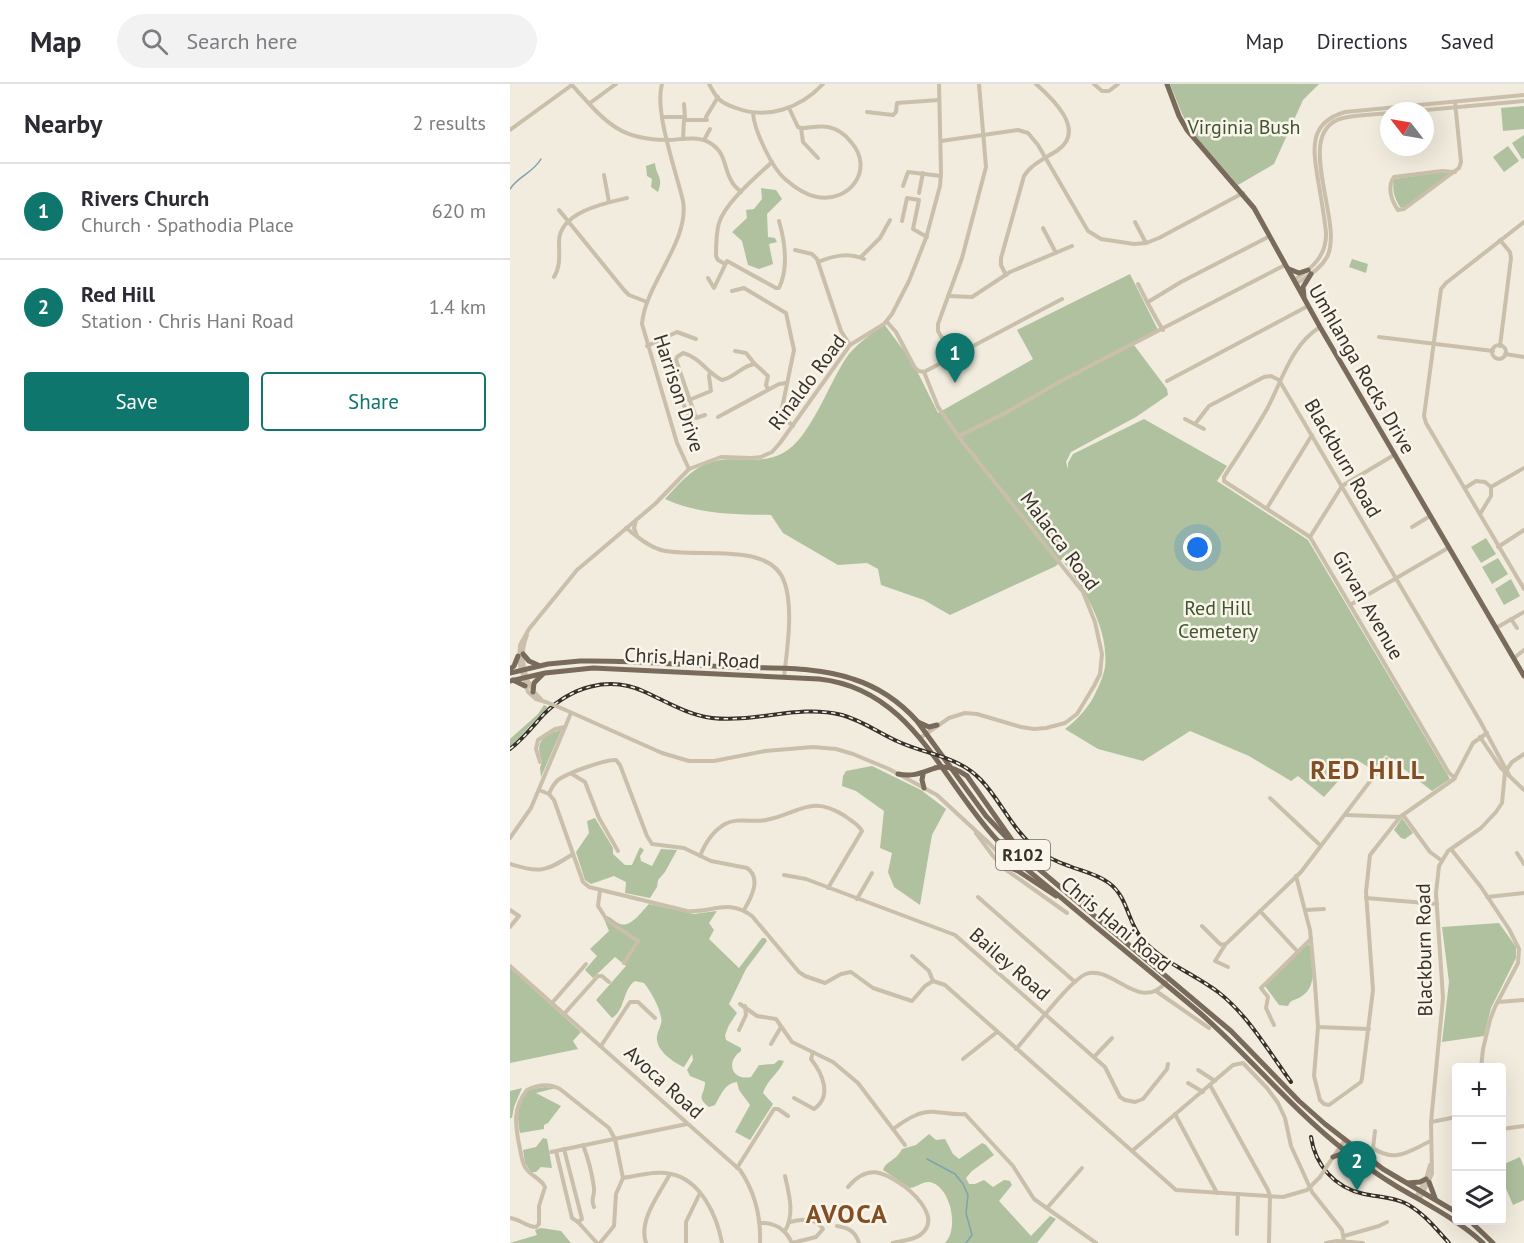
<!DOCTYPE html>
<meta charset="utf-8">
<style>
:root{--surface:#fff;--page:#f2f2f3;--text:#2b2b33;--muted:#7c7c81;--line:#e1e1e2;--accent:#0f766e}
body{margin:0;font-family:"PT Sans",sans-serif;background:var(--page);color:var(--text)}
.controls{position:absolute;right:18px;bottom:18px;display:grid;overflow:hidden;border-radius:6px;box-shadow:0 6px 24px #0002}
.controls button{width:54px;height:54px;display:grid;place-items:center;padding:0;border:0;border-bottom:2px solid var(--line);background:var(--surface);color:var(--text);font:30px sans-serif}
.compass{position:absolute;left:870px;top:18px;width:54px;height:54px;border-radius:50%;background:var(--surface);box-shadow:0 6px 24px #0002;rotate:301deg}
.you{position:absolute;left:688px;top:464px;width:21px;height:21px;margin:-15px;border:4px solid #fff;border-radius:50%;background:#1a73e8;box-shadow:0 0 0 9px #1a73e833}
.badge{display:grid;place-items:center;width:39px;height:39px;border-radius:50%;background:var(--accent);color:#fff;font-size:20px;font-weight:700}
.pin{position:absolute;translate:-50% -50px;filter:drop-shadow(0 2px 3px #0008)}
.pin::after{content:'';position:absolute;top:32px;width:21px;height:18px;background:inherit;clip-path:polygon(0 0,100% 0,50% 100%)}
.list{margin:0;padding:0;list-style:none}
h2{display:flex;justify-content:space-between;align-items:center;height:78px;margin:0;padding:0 24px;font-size:26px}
h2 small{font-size:20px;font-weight:400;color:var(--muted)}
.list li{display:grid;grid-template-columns:39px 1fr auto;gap:18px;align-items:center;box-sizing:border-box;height:96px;padding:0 24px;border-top:2px solid var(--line)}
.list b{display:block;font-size:22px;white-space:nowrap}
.list p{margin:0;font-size:20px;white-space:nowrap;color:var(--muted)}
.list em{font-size:20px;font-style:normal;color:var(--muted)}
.actions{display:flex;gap:12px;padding:18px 24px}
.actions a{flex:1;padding:14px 0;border:2px solid var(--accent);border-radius:6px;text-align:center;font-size:21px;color:var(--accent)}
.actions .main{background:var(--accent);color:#fff}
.icon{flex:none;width:33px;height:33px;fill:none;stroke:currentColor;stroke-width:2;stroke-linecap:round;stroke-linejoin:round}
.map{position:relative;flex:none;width:1014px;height:1159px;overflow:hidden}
header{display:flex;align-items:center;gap:36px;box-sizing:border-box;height:84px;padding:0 30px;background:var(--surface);border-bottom:2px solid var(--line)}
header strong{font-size:28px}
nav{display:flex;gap:33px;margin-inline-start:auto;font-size:21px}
.search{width:420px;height:54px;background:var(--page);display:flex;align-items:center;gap:15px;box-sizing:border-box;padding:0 21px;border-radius:33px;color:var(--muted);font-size:22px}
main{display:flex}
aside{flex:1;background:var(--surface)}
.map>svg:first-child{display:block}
.green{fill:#afc19e}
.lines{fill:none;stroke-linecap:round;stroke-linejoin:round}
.stream{stroke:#7ea3ae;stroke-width:1.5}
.minor{stroke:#cabfaa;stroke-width:4}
.major{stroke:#796b5b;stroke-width:5}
.rail-casing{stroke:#38312a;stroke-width:4}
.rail{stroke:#f9f5eb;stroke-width:1.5;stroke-dasharray:4.5;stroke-linecap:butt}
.minor-bridge{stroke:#cabfaa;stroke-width:4}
.major-bridge{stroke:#796b5b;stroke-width:5}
.labels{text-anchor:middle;stroke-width:5;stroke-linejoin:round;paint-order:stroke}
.shield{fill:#f9f5eb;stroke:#726c64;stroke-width:1.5}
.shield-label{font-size:18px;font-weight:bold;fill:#38312a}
.park-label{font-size:20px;fill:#3f552e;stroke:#f9f5eb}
.street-label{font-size:20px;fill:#38312a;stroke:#f9f5eb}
.district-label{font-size:26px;font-weight:bold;letter-spacing:1.5px;fill:#844e25;stroke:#f9f5eb}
</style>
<header>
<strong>Map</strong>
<div class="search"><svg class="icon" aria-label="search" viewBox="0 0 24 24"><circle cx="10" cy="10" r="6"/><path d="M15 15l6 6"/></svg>Search here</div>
<nav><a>Map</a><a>Directions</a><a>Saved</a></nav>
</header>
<main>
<aside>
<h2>Nearby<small>2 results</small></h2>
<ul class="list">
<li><span class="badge">1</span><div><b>Rivers Church</b><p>Church · Spathodia Place</p></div><em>620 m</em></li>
<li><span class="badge">2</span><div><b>Red Hill</b><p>Station · Chris Hani Road</p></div><em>1.4 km</em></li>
</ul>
<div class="actions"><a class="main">Save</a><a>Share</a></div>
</aside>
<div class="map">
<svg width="1014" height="1159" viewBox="0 0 1014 1159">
<rect width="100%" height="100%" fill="#f2ecde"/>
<g class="green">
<path d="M660,0H809L793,16L764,80L728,101L682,48L672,30Z"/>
<path d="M1014,22V45L993,47L991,24Z"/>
<path d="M1014,51V74L1012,75L1002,59Z"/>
<path d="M998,62L1009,77L994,88L983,73Z"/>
<path d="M145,79C146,92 154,93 148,108L141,103L142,95L137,92L136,82Z"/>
<path d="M941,87V89L893,124L890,123C884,114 882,105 884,95Z"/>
<path d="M251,104L266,106L272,115L257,130L258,153L265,154L267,158L259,160L263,180L249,185L238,181L232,157L222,148L237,134L236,126L244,125L252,115Z"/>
<path d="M842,175L858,180L856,189L839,183Z"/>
<path d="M620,190L649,248L624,261L657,305L658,311L626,333L561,368L556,378L558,385V379L563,370L634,335L717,382L707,397L798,456L940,695L922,707L876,671L863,686L847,676L814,713L788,692L781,697L739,672L680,647L633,677L588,665L555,645C566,637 576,626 583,614C588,604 593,594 595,583C599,545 575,506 553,477L558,468L546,482L440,531L414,516L371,501L368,485L357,479L328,481L273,449L261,431C222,430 191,431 155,415C170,399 183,382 206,377C229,372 251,381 273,369C301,355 320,295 339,270C348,259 363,249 374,240L403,279L428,329L523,275L507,246Z"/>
<path d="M976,454L986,470L971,479L961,463Z"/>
<path d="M988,474L998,490L982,500L972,483Z"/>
<path d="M1001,495L1010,512L994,521L985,505Z"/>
<path d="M34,621L38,623L34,627L0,663V655L28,630Z"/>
<path d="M52,645L31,693L30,684L32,677C24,657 33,652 52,645Z"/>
<path d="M362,682L411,706L436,725L422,751L410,821L384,803L378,788L382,769L370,764L374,727L346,707L332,702L333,692L336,687Z"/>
<path d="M85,734L103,764V770L115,781H122L130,763L134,766L130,772L131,777L142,782L151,765L167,766L155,788L148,796L147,803L140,814L115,809L116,798L104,792L81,800L75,796L66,768L79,749L77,737Z"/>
<path d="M892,734L903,749L895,755L891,754L884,746Z"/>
<path d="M139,820L184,830L207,827L199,839L204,846L199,855L229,884L252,854H255L257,857L236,885L219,920L227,929L219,941L215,951L216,956L231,964V967C215,978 222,997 241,993L249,981L264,980L269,976L274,977C269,989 257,996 253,1009L263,1020L240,1056L225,1048L240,1021L229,1006L227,998C215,999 211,1011 205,1021L199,1023C185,1012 195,1012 195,998L180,992L177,986L183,976L182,970L174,983C163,978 145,966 147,952C148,946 153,940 151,933C149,922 141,908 134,899L125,897C112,906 116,925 102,934L86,916L116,882L105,873L83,894L75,886L87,872L80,865L99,847L94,835L97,832C102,834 105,838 110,840C121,844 132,827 139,820Z"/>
<path d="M989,839L1006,863V874L981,924L974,952L932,958L939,898L932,843Z"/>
<path d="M798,860L801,863C802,878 808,902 792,912C786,917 781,914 778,922L769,921L755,902Z"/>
<path d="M0,884L71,948L63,957L68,965L0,979Z"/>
<path d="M35,1003L46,1004L26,1009L51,1022L38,1039L34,1041V1045L10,1049C7,1036 6,1015 20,1006C24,1004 31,1004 35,1003Z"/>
<path d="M12,1004L4,1023L2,1034H0V1007Z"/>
<path d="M419,1050L426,1056L435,1055L443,1070L449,1075L472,1059L476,1061L484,1071L462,1087L456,1094L459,1100H465L474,1096L483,1103L494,1096L500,1097L502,1101L489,1117L521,1152L540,1132L546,1135L527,1159H435C449,1145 441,1106 423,1099C415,1095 408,1103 400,1104L373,1086C376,1077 386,1077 392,1065L406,1061Z"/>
<path d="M33,1054L37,1055L42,1084L31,1083L26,1088H21L15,1079L13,1066L26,1063Z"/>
<path d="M1010,1073L1014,1083V1116L1003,1121L992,1095V1081Z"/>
<path d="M31,1144L51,1147L61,1159H0L27,1151L25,1146Z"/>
</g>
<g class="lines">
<g class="stream">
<path d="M0,105C8,92 23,89 31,75"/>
<path d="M417,1075L445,1090L453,1100L458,1111L456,1129L462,1151L456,1159"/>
</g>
<g class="minor">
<path d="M61,0C94,36 108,57 160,56C174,55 188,52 200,59C217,69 213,84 222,98C224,102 228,105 231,108"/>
<path d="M152,0C144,27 166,87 173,117C180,157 135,200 132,240L167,359L179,385"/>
<path d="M199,0C202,5 205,12 210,16C214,20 221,22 226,24C257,36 291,24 313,0"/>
<path d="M584,0L592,7H599L608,0"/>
<path d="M945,18L951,78L949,84L894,125L888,126C881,116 877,103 884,93L932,87L945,88"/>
<path d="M80,19L106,0"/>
<path d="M905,27L1014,17"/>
<path d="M357,28L383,31L386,28L387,19L429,16"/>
<path d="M243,29C244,46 262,84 275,95C283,102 296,111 307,113C340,119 365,85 341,58C335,50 328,45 318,43C309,41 300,44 291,44L288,43L279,24"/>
<path d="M152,33H175L174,20"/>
<path d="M196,33L208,13"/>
<path d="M291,44L293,58L308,74"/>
<path d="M0,46L62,1"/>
<path d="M173,55L174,36H197"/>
<path d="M194,56L200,45"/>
<path d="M431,57L508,46L518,49L528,61L578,147L591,155L624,160L636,159L649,154L733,109"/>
<path d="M94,91L99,118"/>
<path d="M393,102L398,88L431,92"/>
<path d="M409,109L413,89"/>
<path d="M49,126L114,206L119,211L137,218"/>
<path d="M392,137L397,114L409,116L403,145L417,153"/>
<path d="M625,138L636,159"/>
<path d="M1014,138L936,199L931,205L914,332L916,339L1014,505"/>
<path d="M533,144L546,169"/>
<path d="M285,166L302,170L307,175L331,247L340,261"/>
<path d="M351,173L370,154L380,136"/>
<path d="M308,178C323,172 338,168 354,175"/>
<path d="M215,180L208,176L206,172C206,162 206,149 209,139C215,119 246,93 262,78"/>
<path d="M496,191L491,181V174L514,92C521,80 536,74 548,66C576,46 543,15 526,0"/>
<path d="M44,193C51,182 49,169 49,157C50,128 95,119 117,114"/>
<path d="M198,194L204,204L217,177L266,204H269C279,183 275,158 269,137"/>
<path d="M784,196C803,184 817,171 816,148C814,131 811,113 808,96C803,65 798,39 835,28L1014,11"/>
<path d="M628,200C636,216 643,230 653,246"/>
<path d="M786,200C797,192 810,186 817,173C835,138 781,47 833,34C847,30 864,31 879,29"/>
<path d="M222,207L234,204L276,229L284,266L271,329L273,333L283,342"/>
<path d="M438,212L462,213L500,188L562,162"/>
<path d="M638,218L671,198L760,152"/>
<path d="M377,238L386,248L405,284L409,287L414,288L428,323L454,360L573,508L585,538L592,570L590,590L584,602L567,630L555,639L536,644L524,645L511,643L467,630L455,629L439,634L410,654"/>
<path d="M810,243C781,261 772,297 757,325C744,348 728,371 714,393V397L800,453L939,689L945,694"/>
<path d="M869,253L983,267"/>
<circle cx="989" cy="268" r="7"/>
<path d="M137,262L167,248L186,255"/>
<path d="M990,262L1001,174L1000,168L990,156"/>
<path d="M225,267L236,269L244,279"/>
<path d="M995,270L1014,273"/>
<path d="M443,273L428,247V240L452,174L476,83L469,0"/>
<path d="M414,288L552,215"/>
<path d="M657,297L798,222"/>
<path d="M169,308L177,329L184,331"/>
<path d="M179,316L201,307L199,292L200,289"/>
<path d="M195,331L186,334L166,276L167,273L173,269C190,273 197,289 212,296C225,294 232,281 245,280L258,292L256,301L258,305"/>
<path d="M208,333L269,300L276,299"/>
<path d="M675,335L694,345"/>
<path d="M685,340L699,322L754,293L761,292L769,296L970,637L999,691"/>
<path d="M449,352L497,328L551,297L775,181"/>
<path d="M981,403L1014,384"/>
<path d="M955,404L966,397L975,398L981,403V412L970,430"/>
<path d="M757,424L802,351"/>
<path d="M126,436L124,444L127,452"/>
<path d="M902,443L920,432"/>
<path d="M116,444C127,452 137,462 151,466C183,475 259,456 274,497C284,523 277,566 274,593"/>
<path d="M800,453L832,402L884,371"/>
<path d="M988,463L1014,446"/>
<path d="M840,521L938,464"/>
<path d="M1001,535L1007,544"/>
<path d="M986,544L1014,528"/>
<path d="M17,551C8,571 14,601 31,615"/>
<path d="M1004,574L1014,566"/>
<path d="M36,618L26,615L18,608L9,578L10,561L19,545L67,486L145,420L179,385L211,373L242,374L251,373L262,368L270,359L340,261L374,240L382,230L399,197L416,154L430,102L431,89L429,0"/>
<path d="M51,624L152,669L179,677H204L255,667L303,663L326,665L343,670L379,685L427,711L479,759L491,772L492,780"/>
<path d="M970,653L991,684L1014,706"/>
<path d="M30,678L26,665L28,656L45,645L55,643"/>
<path d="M62,690L75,698L89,734L108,767"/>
<path d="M29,706L39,710L44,716L73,798L79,803L177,827C203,829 218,814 242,832L289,888L295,892L315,899L331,890L341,888L363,904L402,917L415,902L423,897"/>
<path d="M39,710C41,705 43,701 47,697C54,690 96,675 106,676L110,681L137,752L142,760L174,764L201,777L237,784C252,794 241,814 234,826"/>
<path d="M760,714L811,762"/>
<path d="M836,731L889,733"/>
<path d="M893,731L920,768L931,776"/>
<path d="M466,749L483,772L495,785L557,829"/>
<path d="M0,754L21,724L61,629"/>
<path d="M941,765L971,803L999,845L1009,865L1008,879L985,923L980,936L973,965L971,984"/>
<path d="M1007,769L1014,780"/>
<path d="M190,772C196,758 202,748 215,740C228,733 243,739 256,736C290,729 301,710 335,732C341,737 348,740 352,747L318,804"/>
<path d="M0,780C30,790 37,787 63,770"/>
<path d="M274,791L296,795L445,851L595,983L610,1013L615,1016L625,1018L633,1015L657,985L658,980"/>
<path d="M786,792L800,846L805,900L808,943L804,992L810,1016L814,1020L819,1021L851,998L852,994L863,906L856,808L860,771L890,733L944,695L963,659L977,649"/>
<path d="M90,806L88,822L97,836L128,857L114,879"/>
<path d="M468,813L565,898"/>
<path d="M977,813L1014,809"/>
<path d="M856,814L927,820"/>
<path d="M347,815L362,789"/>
<path d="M0,826L9,832L0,843"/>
<path d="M796,826L814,825"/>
<path d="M750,827L787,867"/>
<path d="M692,842L710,860L713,861L717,859L791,788L877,675"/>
<path d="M715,861L705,877L718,883"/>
<path d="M402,872L419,887L423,897"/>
<path d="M0,882L230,1086C245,1108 251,1132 250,1159"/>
<path d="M423,897L435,901L666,1106L773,1113L797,1106L810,1093"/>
<path d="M646,907L699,944"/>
<path d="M988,918L1014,916"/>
<path d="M42,919L76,880"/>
<path d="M230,920L247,932L266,935L282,958L323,978L348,999L395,1061"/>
<path d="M54,930L88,892H92L99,898"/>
<path d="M764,941L756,924L758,913L751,904L801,855"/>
<path d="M808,943L859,945"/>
<path d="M229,946L236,931L235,922"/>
<path d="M261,960L271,943"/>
<path d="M91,962L120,918H128L145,934"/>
<path d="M506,965C520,950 560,896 576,890C602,880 630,930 656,898"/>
<path d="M584,973L602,954"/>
<path d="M453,975L487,948"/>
<path d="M688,986L705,997"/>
<path d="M678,999L693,1008"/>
<path d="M700,1001L758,1106L760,1112L759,1159"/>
<path d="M284,1014L304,1025C323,1012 312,989 301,975L303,968"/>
<path d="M665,1030L707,1109"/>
<path d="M921,1038L946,1033"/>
<path d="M383,1045C396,1036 409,1026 426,1028C437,1029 445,1031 455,1030L503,1082L524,1115L586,1159"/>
<path d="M992,1045L1014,1042"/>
<path d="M865,1047L863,1064C886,1080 900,1066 921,1057"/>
<path d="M73,1061C78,1074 82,1089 84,1104C85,1112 80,1115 84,1123"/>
<path d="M46,1067L62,1134L68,1138L72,1135L54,1065"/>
<path d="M622,1067L723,981L733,979L757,1004L768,1019L775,1034L781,1062L802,1108L832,1146L834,1157"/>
<path d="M41,1068L177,1040"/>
<path d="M817,1082L835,1056"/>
<path d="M227,1084L264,1025H268L278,1032"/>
<path d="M113,1094C128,1092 146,1086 161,1090C191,1096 207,1132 212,1159"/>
<path d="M338,1103C357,1080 373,1087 394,1102C407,1112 431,1136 410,1151C403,1156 391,1157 383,1159"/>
<path d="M906,1113L916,1095L920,1081"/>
<path d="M910,1115L922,1090L921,1038L933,914L926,809L929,782L938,767L971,744L986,728L992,719L995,688L1002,678L1014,670"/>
<path d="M537,1124L572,1084"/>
<path d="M0,1134C10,1135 17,1143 26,1143L29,1140V1122L35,1103C31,1094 20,1092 15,1083C11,1076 11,1068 9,1060C5,1039 3,1024 17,1006C27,1001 39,999 50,1005L99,1044L105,1055L113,1094L106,1110L104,1142L90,1159"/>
<path d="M68,1138L87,1159"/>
<path d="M280,1138C292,1135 305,1133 313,1145L306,1153L282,1159"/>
<path d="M250,1139C265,1138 276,1146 282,1159"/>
<path d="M327,1142C339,1144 345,1147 349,1159"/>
<path d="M275,1147C285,1130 279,1110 275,1092"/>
<path d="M727,1150L728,1110"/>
<path d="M834,1152L869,1142L877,1138"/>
<path d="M136,1159C128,1136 150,1109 160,1090"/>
<path d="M176,1159V1138L190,1109"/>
<path d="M816,1159L827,1157L853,1159"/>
</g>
<g class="major">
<path d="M657,0L669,32L677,46L744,124L810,243L1014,592"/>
<path d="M779,185L789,189L798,186"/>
<path d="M794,213L793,203L801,190"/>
<path d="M13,570L19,577L28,581"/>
<path d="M0,585L4,582L8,572"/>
<path d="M0,589L38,580L70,577C122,576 174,581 225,583C264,585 306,582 343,595C368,603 389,617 407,637L476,732L518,776L721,947L789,1017L815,1040L873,1085L946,1128"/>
<path d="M3,596L15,602"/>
<path d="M0,597L35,589L83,584L309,595C402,605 431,696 487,756C507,779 531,797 554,816C599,854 645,891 690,929C740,973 782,1025 834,1066C851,1079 868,1091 886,1102C916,1120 947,1135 973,1159"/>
<path d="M23,608L24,599L33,590"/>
<path d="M408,638L419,643L427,641"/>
<path d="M388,690C403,693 411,689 425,684"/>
<path d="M413,690L412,696L414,704"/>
<path d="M457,692L504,759"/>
<path d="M492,780L508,787L546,812"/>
<path d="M569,818H582"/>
<path d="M823,1073L831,1070L840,1072"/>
<path d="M919,1098L925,1114"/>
<path d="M898,1099L910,1098L916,1095"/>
<path d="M959,1136L983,1159"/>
</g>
<defs>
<g id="rail">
<path d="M0,665C13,655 23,642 34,630C61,603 99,591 135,608C157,618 178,631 202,634C246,639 288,620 332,631C353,637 369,649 389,658C418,671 448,672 471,696C491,717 502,745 525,764C535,772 547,778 559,782C572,787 587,790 599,799C619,814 617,839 633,856C654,879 684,890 708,908C738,931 759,968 781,998"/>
<path d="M801,1053C805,1081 825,1104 854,1110C868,1113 882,1113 895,1119C913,1128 926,1145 939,1159"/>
</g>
</defs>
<use href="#rail" class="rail-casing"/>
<use href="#rail" class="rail"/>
<g class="minor-bridge">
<path d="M36,618L51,624"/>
<path d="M810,1093L817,1082"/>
</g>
<path class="major-bridge" d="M425,684C437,681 447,685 457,692"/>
</g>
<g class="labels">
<rect class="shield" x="486" y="756" width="54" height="30" rx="4.5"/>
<g class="shield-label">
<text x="513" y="777">R102</text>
</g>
<g class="park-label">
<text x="734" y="50">Virginia Bush</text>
<text x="708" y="531">Red Hill<tspan x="708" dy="23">Cemetery</tspan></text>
</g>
<g class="street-label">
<text transform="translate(852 285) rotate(60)" y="7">Umhlanga Rocks Drive</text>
<text transform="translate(297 298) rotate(-53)" y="7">Rinaldo Road</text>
<text transform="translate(169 309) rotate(72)" y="7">Harrison Drive</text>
<text transform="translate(833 374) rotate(60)" y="7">Blackburn Road</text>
<text transform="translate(550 457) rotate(53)" y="7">Malacca Road</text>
<text transform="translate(858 521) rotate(60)" y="7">Girvan Avenue</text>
<text transform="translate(182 574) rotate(3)" y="7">Chris Hani Road</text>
<text transform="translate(606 840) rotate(40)" y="7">Chris Hani Road</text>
<text transform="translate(914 866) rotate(-91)" y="7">Blackburn Road</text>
<text transform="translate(500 880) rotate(41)" y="7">Bailey Road</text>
<text transform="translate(154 998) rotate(42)" y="7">Avoca Road</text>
</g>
<g class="district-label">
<text x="858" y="695">RED HILL</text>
<text x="337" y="1139">AVOCA</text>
</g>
</g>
</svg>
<div class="controls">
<button>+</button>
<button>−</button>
<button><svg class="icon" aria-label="layers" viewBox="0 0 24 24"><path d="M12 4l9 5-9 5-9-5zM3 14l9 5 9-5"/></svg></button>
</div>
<svg class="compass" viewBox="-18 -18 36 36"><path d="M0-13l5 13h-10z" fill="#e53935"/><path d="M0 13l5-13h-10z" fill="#7c7c81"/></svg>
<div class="you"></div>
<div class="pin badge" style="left:445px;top:299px">1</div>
<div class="pin badge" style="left:847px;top:1107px">2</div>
</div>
</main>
